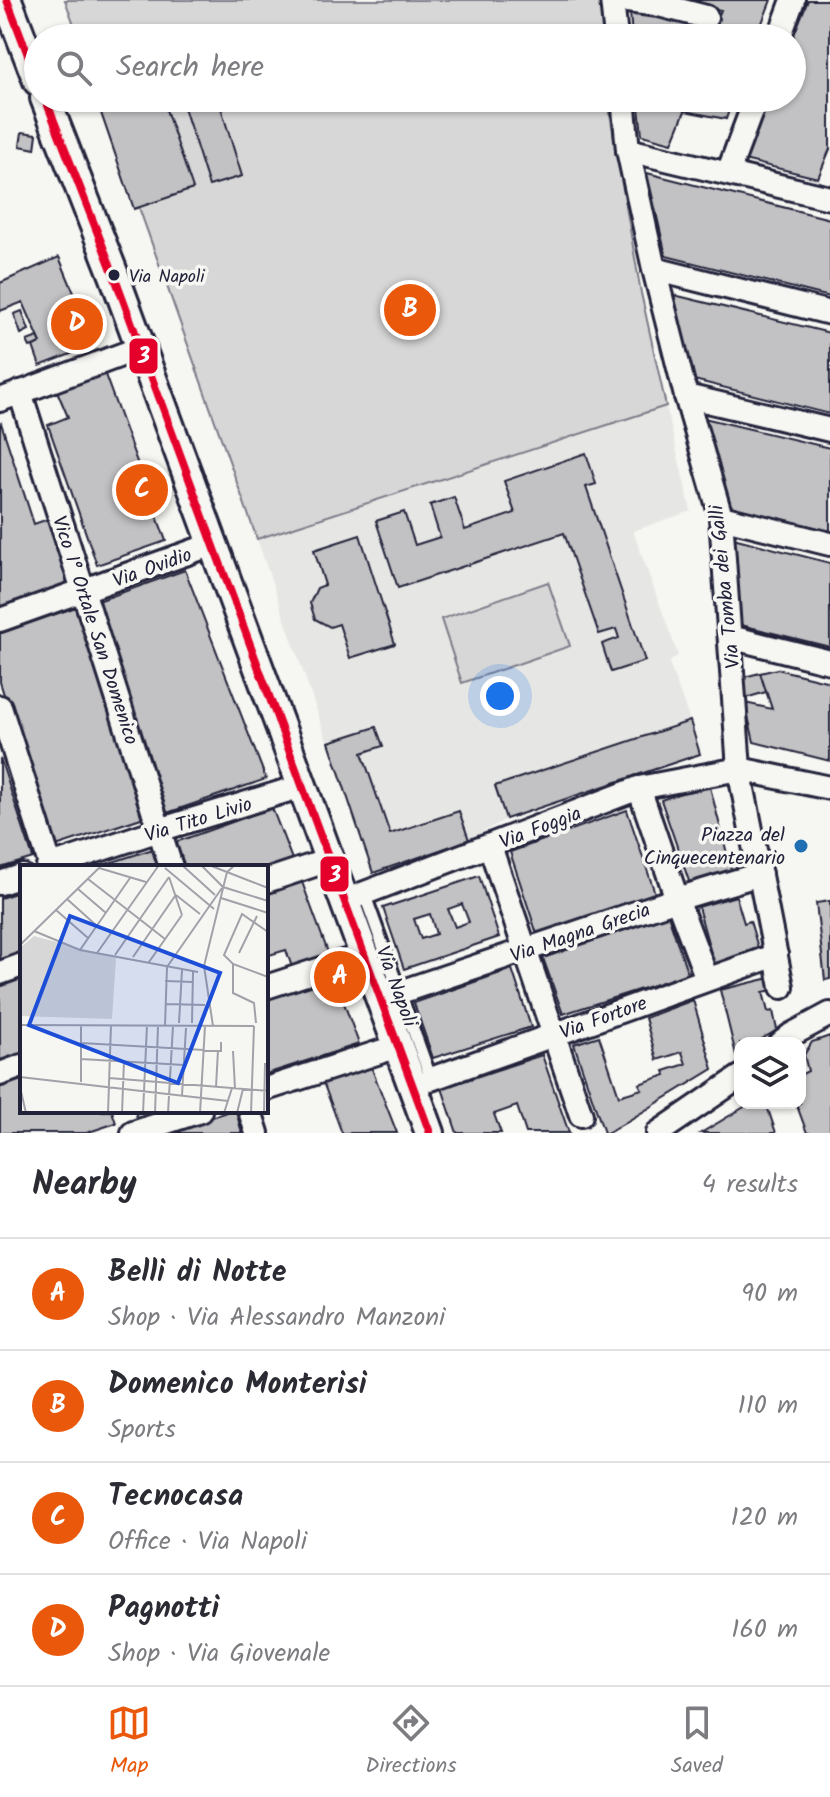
<!DOCTYPE html>
<meta charset="utf-8">
<style>
:root{--surface:#fff;--page:#f2f2f3;--text:#2b2b33;--muted:#7c7c81;--line:#e1e1e2;--accent:#ea580c}
body{margin:0;font-family:Kalam,sans-serif;background:var(--page);color:var(--text)}
.controls{position:absolute;right:24px;bottom:24px;display:grid;overflow:hidden;border-radius:16px;box-shadow:0 2px 6px #0004}
.controls button{width:72px;height:72px;display:grid;place-items:center;padding:0;border:0;border-bottom:2px solid var(--line);background:var(--surface);color:var(--text);font:40px sans-serif}
.you{position:absolute;left:500px;top:696px;width:28px;height:28px;margin:-20px;border:6px solid #fff;border-radius:50%;background:#1a73e8;box-shadow:0 0 0 12px #1a73e833}
.badge{display:grid;place-items:center;width:52px;height:52px;border-radius:50%;background:var(--accent);color:#fff;font-size:26px;font-weight:700}
.pin{position:absolute;translate:-50% -50%;border:4px solid #fff;box-shadow:0 2px 8px #0006}
.list{margin:0;padding:0;list-style:none}
h2{display:flex;justify-content:space-between;align-items:center;height:104px;margin:0;padding:0 32px;font-size:34px}
h2 small{font-size:26px;font-weight:400;color:var(--muted)}
.list li{display:grid;grid-template-columns:52px 1fr auto;gap:24px;align-items:center;box-sizing:border-box;height:112px;padding:0 32px;border-top:2px solid var(--line)}
.list b{display:block;font-size:30px;white-space:nowrap}
.list p{margin:0;font-size:26px;white-space:nowrap;color:var(--muted)}
.list em{font-size:26px;font-style:normal;color:var(--muted)}
.icon{flex:none;width:44px;height:44px;fill:none;stroke:currentColor;stroke-width:2;stroke-linecap:round;stroke-linejoin:round}
.map{position:relative;flex:none;width:830px;height:1133px;overflow:hidden}
.search{position:absolute;background:var(--surface);box-shadow:0 2px 6px #0004;left:24px;right:24px;top:24px;height:88px;display:flex;align-items:center;gap:20px;box-sizing:border-box;padding:0 28px;border-radius:44px;color:var(--muted);font-size:30px}
.sheet{height:552px;background:var(--surface)}
nav{display:flex;justify-content:space-around;align-items:center;box-sizing:border-box;height:112px;border-top:2px solid var(--line);background:var(--surface);font-size:22px;color:var(--muted)}
nav a{display:grid;justify-items:center;gap:4px}
nav .on{color:var(--accent)}
.map>svg:first-child{display:block}
.built{fill:#e6e6e4}
.green{fill:#d7d7d7;stroke:#7c7c89;stroke-width:2}
.building{fill:#c2c2c4;stroke:#22223b;stroke-width:2;fill-rule:evenodd}
.lines{fill:none;stroke-linecap:round;stroke-linejoin:round}
.service-casing{stroke:#22223b;stroke-width:17}
.minor-casing{stroke:#22223b;stroke-width:28}
.tertiary-casing{stroke:#22223b;stroke-width:34}
.service{stroke:#f6f6f2;stroke-width:11}
.minor{stroke:#f6f6f2;stroke-width:22}
.tertiary{stroke:#f6f6f2;stroke-width:28}
.bus-1-casing{stroke:#f6f6f2;stroke-width:14}
.bus-1{stroke:#e4002b;stroke-width:8}
.bus-dot{fill:#22223b;stroke:#f6f6f2;stroke-width:3}
.poi-dot{fill:#1f6fb2;stroke:#f6f6f2;stroke-width:3}
.labels{text-anchor:middle;stroke-width:7;stroke-linejoin:round;paint-order:stroke}
.bus-label{font-size:18px;fill:#22223b;stroke:#f6f6f2;text-anchor:start}
.street-label{font-size:20px;fill:#22223b;stroke:#f6f6f2}
.poi-label{font-size:20px;fill:#22223b;stroke:#f6f6f2;text-anchor:end}
.inset-road{fill:none;stroke:#a1a1a9;stroke-width:2}
.view{fill:#1d4ed8;fill-opacity:0.15;stroke:#1d4ed8;stroke-width:4}
.inset-edge{fill:none;stroke:#22223b;stroke-width:4}
.line-badge{stroke:#f6f6f2;stroke-width:3}
.badge-label{font-size:22px;text-anchor:middle;font-weight:bold;fill:#fff}
</style>
<div class="map">
<svg width="830" height="1133" viewBox="0 0 830 1133">
<rect width="100%" height="100%" fill="#f6f6f2"/>
<filter id="ink" filterUnits="userSpaceOnUse"><feTurbulence type="fractalNoise" baseFrequency=".0125" numOctaves="2"/><feDisplacementMap in="SourceGraphic" scale="16" xChannelSelector="R" yChannelSelector="G"/><feConvolveMatrix kernelMatrix="1 2 1 2 8 2 1 2 1" color-interpolation-filters="sRGB"/></filter>
<g filter="url(#ink)">
<path class="built" d="M666,406L691,511L633,531L678,655L669,663L690,721L495,786L506,819L469,840L373,873L257,539Z"/>
<g class="green">
<path d="M65,0H603L605,38H79Z"/>
<path d="M100,98H609L610,114L641,293L666,406L257,539Z"/>
<path d="M548,582L570,646L462,683L441,619Z"/>
</g>
<g class="building">
<path d="M685,0H771L756,38H721L711,33L709,38H632L630,11L713,29L721,10L692,5V2Z"/>
<path d="M808,0H830V149L818,178L744,160L769,98H792V39Z"/>
<path d="M125,98H162L193,189L134,209L99,107Z"/>
<path d="M181,98H218L242,176L209,186Z"/>
<path d="M638,98H733L726,119L685,111L672,143L642,135Z"/>
<path d="M22,132L37,134L35,149L20,146Z"/>
<path d="M647,173L830,219V297L666,256Z"/>
<path d="M59,257L84,317L80,329L89,347L40,366L33,346L41,343L23,302L0,311V283Z"/>
<path d="M674,295L830,333V414L694,380Z"/>
<path d="M22,311L29,330L21,334L14,314Z"/>
<path d="M38,337L41,343L30,347L27,341Z"/>
<path d="M104,372L166,541L97,565L48,425L68,417L57,391Z"/>
<path d="M704,418L830,448V531L720,504Z"/>
<path d="M1,423L34,524L51,518L72,585L33,598L32,596L18,601L20,603L0,611V424Z"/>
<path d="M586,453L596,484L586,487L645,661L611,672L602,644L619,638L616,629L599,634L564,533L398,588L376,521L404,512L415,545L440,537L430,505L454,497L465,530L515,513L504,481Z"/>
<path d="M360,535L395,644L350,658L339,624L330,627L315,619L310,603L317,588L325,585L314,550Z"/>
<path d="M729,537L830,563V647L737,624Z"/>
<path d="M185,570L266,779L167,813L98,601Z"/>
<path d="M79,606L124,757L144,817L53,847L0,682V633Z"/>
<path d="M777,669L830,682V761L754,742L745,703L772,709L760,673Z"/>
<path d="M760,673L766,692L742,699L736,679Z"/>
<path d="M690,721L700,754L506,819L495,786Z"/>
<path d="M376,727L383,746L362,753L390,834L459,811L469,840L373,873L329,742Z"/>
<path d="M0,758L33,858L0,868Z"/>
<path d="M709,783L732,873L691,887L661,800Z"/>
<path d="M272,808L293,862L266,871V867H185L176,842Z"/>
<path d="M627,810L657,899L538,937L510,852Z"/>
<path d="M153,849L160,867H97Z"/>
<path d="M479,876L499,937L404,969L383,908ZM462,904L469,922L455,927L448,909ZM430,914L436,934L421,939L414,919Z"/>
<path d="M302,882L329,955L292,967L286,950L266,956V915L270,913L266,902V895Z"/>
<path d="M22,891V954L0,961V898Z"/>
<path d="M736,896L744,923L750,921L759,951L714,964L698,907Z"/>
<path d="M830,901V979L825,980L816,903Z"/>
<path d="M668,915L688,974L563,1014L543,958Z"/>
<path d="M512,969L531,1027L433,1058L414,1003Z"/>
<path d="M334,976L359,1044L266,1074V1000Z"/>
<path d="M770,978L773,990L763,992L768,1012L773,1011L777,1030L755,1043H740V1052L736,1055L720,990Z"/>
<path d="M19,980L22,982V1054L0,1061V986Z"/>
<path d="M693,1000L713,1069L608,1133H604L574,1044L599,1036L619,1096L642,1089L639,1084L666,1075L664,1071L686,1064L682,1052L657,1060L645,1018Z"/>
<path d="M830,1036V1133H807L796,1103H800V1075L808,1071L804,1055L812,1042Z"/>
<path d="M542,1055L569,1133H526L517,1106L494,1114L501,1133H457L442,1088Z"/>
<path d="M370,1064L397,1133H342L323,1082Z"/>
<path d="M22,1077V1111H112L116,1123L86,1133H0V1084Z"/>
<path d="M751,1103H766L776,1133H701Z"/>
<path d="M135,1111H160L137,1118Z"/>
<path d="M230,1111H236L242,1133H161Z"/>
</g>
<g class="lines">
<defs>
<path id="service" d="M364,893L431,1079"/>
<g id="minor">
<path d="M612,0L616,38"/>
<path d="M619,0L659,5L706,17"/>
<path d="M779,38L793,0"/>
<path d="M623,98L628,150L654,269L686,396L721,517L739,769L782,987"/>
<path d="M628,150L830,198"/>
<path d="M728,173L756,98"/>
<path d="M654,269L830,313"/>
<path d="M20,392L171,867"/>
<path d="M686,396L830,430"/>
<path d="M0,400L140,348"/>
<path d="M721,517L830,544"/>
<path d="M0,620L213,544"/>
<path d="M730,637L830,662"/>
<path d="M0,707L51,867"/>
<path d="M639,788L677,899L707,979"/>
<path d="M490,846L581,1115"/>
<path d="M48,867L159,830L302,786"/>
<path d="M266,881L329,860"/>
<path d="M0,883L22,876"/>
<path d="M344,901L639,788L739,769L830,788"/>
<path d="M0,973L22,965"/>
<path d="M266,987L364,955"/>
<path d="M400,992L677,899L760,874"/>
<path d="M781,1043L791,1035L830,1014"/>
<path d="M0,1074L22,1066"/>
<path d="M431,1079L776,955"/>
<path d="M266,1089L386,1050"/>
<path d="M250,1111L257,1133"/>
<path d="M133,1133L200,1111"/>
<path d="M658,1133L740,1077"/>
</g>
<g id="tertiary">
<path d="M7,0L38,81"/>
<path d="M45,98L114,275L430,1133"/>
</g>
</defs>
<use href="#service" class="service-casing"/>
<use href="#minor" class="minor-casing"/>
<use href="#tertiary" class="tertiary-casing"/>
<use href="#service" class="service"/>
<use href="#minor" class="minor"/>
<use href="#tertiary" class="tertiary"/>
<defs>
<g id="bus-1">
<path d="M7,0L38,81"/>
<path d="M45,98L114,275L430,1133"/>
</g>
</defs>
<use href="#bus-1" class="bus-1-casing"/>
<use href="#bus-1" class="bus-1"/>
</g>
</g>
<circle class="bus-dot" cx="114" cy="275" r="7"/>
<circle class="poi-dot" cx="801" cy="846" r="8"/>
<g class="labels">
<g class="bus-label">
<text x="129" y="282">Via Napoli</text>
</g>
<g class="street-label">
<text transform="translate(152 567) rotate(-20)" y="7">Via Ovidio</text>
<text transform="translate(724 587) rotate(-96)" y="7">Via Tomba dei Galli</text>
<text transform="translate(96 630) rotate(72)" y="7">Vico I° Ortale San Domenico</text>
<text transform="translate(198 819) rotate(-17)" y="7">Via Tito Livio</text>
<text transform="translate(540 827) rotate(-21)" y="7">Via Foggia</text>
<text transform="translate(580 932) rotate(-19)" y="7">Via Magna Grecia</text>
<text transform="translate(397 986) rotate(70)" y="7">Via Napoli</text>
<text transform="translate(603 1017) rotate(-20)" y="7">Via Fortore</text>
</g>
<g class="poi-label">
<text x="785" y="841">Piazza del<tspan x="785" dy="23">Cinquecentenario</tspan></text>
</g>
</g>
<g transform="translate(20 865)">
<rect width="248" height="248" fill="#f6f6f2"/>
<path d="M14,71L96,93L92,154L0,151V83Z" fill="#d7d7d7"/>
<path class="inset-road" d="M162,0L195,30M181,0L203,22L248,36M189,0L248,23M79,3L126,17M145,3L194,44M149,12L162,50M68,14L145,74M58,24L86,48M156,30L180,49M201,33L248,48M47,34L77,61M36,45L68,73M14,66L60,85L178,107M248,67L222,49L204,90L213,99L248,112M0,80L82,0M60,85L110,13M77,88L139,0M219,88L237,51M95,90L149,12M113,92L155,31M129,97L162,50M213,99V128L234,138L236,158M145,116L173,117M145,139L185,140M159,158L162,105M172,158L173,107M0,160L234,161M145,161L147,102L202,23M193,161L184,101L207,7L215,0M61,178L201,186V177M213,186L215,224M61,194L164,200M0,212L208,236M89,213L248,226M61,217V160M0,222L6,248M196,222L198,185M162,230L166,163M88,248L91,160M102,248L104,196M123,248L127,160M135,248L138,161M148,248L153,161M180,248L185,161M204,248L212,223M217,248L223,224M231,248L234,161M244,248L245,198"/>
<path class="view" d="M50,51L200,108L158,218L9,160Z"/>
<rect width="248" height="248" class="inset-edge"/>
</g>
<g class="line-badge">
<rect x="128" y="337" width="31" height="38" rx="8" fill="#e4002b"/>
<rect x="319" y="855" width="31" height="38" rx="8" fill="#e4002b"/>
</g>
<g class="badge-label">
<text x="144" y="363">3</text>
<text x="335" y="882">3</text>
</g>
</svg>
<div class="controls">
<button><svg class="icon" aria-label="layers" viewBox="0 0 24 24"><path d="M12 4l9 5-9 5-9-5zM3 14l9 5 9-5"/></svg></button>
</div>
<div class="you"></div>
<div class="pin badge" style="left:340px;top:977px">A</div>
<div class="pin badge" style="left:410px;top:310px">B</div>
<div class="pin badge" style="left:142px;top:490px">C</div>
<div class="pin badge" style="left:77px;top:324px">D</div>
<div class="search"><svg class="icon" aria-label="search" viewBox="0 0 24 24"><circle cx="10" cy="10" r="6"/><path d="M15 15l6 6"/></svg>Search here</div>
</div>
<section class="sheet">
<h2>Nearby<small>4 results</small></h2>
<ul class="list">
<li><span class="badge">A</span><div><b>Belli di Notte</b><p>Shop · Via Alessandro Manzoni</p></div><em>90 m</em></li>
<li><span class="badge">B</span><div><b>Domenico Monterisi</b><p>Sports</p></div><em>110 m</em></li>
<li><span class="badge">C</span><div><b>Tecnocasa</b><p>Office · Via Napoli</p></div><em>120 m</em></li>
<li><span class="badge">D</span><div><b>Pagnotti</b><p>Shop · Via Giovenale</p></div><em>160 m</em></li>
</ul>
</section>
<nav>
<a class="on"><svg class="icon" aria-label="map" viewBox="0 0 24 24"><path d="M3 6l6-2 6 2 6-2v14l-6 2-6-2-6 2zM9 4v14M15 6v14"/></svg>Map</a>
<a><svg class="icon" aria-label="directions" viewBox="0 0 24 24"><path d="M12 3l9 9-9 9-9-9zM9 14v-3h6M13 9l2 2-2 2"/></svg>Directions</a>
<a><svg class="icon" aria-label="saved" viewBox="0 0 24 24"><path d="M7 4h10v16l-5-4-5 4z"/></svg>Saved</a>
</nav>
